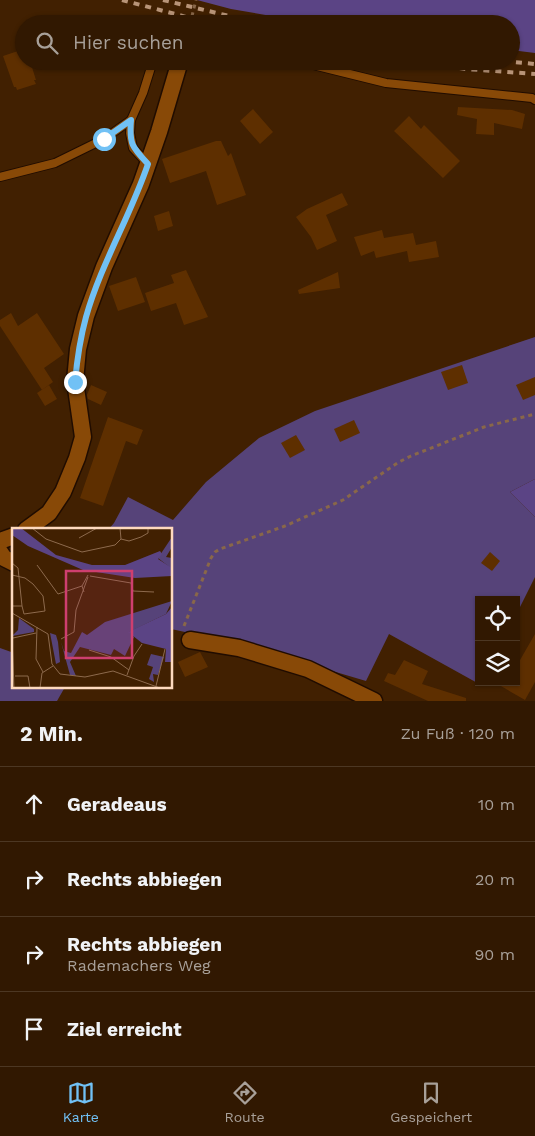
<!DOCTYPE html>
<html lang="de">
<meta charset="utf-8">
<style>
:root{--surface:#311801;--page:#39210b;--text:#f1f3f6;--muted:#a8a099;--line:#4c3723;--accent:#71c1f5}
body{margin:0;font-family:"Work Sans",sans-serif;background:var(--page);color:var(--text)}
.controls{position:absolute;right:15px;bottom:15px;display:grid;overflow:hidden;border-radius:0px;box-shadow:0 1px 4px #0004}
.controls button{width:45px;height:45px;display:grid;place-items:center;padding:0;border:0;border-bottom:1px solid var(--line);background:var(--surface);color:var(--text);font:25px sans-serif}
.stop{position:absolute;width:15px;height:15px;margin:-11px;border:4px solid #71c1f5;border-radius:50%;background:#fff}
.stop.end{background:#71c1f5;border-color:#fff;box-shadow:0 1px 5px #0008}
.list{margin:0;padding:0;list-style:none}
h2{display:flex;justify-content:space-between;align-items:center;height:65px;margin:0;padding:0 20px;font-size:21px}
h2 small{font-size:16px;font-weight:400;color:var(--muted)}
.list li{display:grid;grid-template-columns:32px 1fr auto;gap:15px;align-items:center;box-sizing:border-box;height:75px;padding:0 20px;border-top:1px solid var(--line)}
.list b{display:block;font-size:19px;white-space:nowrap}
.list p{margin:0;font-size:16px;white-space:nowrap;color:var(--muted)}
.list em{font-size:16px;font-style:normal;color:var(--muted)}
.icon{flex:none;width:28px;height:28px;fill:none;stroke:currentColor;stroke-width:2;stroke-linecap:round;stroke-linejoin:round}
.map{position:relative;flex:none;width:535px;height:701px;overflow:hidden}
.search{position:absolute;background:var(--surface);box-shadow:0 1px 4px #0004;left:15px;right:15px;top:15px;height:55px;display:flex;align-items:center;gap:12px;box-sizing:border-box;padding:0 18px;border-radius:28px;color:var(--muted);font-size:19px}
.sheet{height:365px;background:var(--surface)}
nav{display:flex;justify-content:space-around;align-items:center;box-sizing:border-box;height:70px;border-top:1px solid var(--line);background:var(--surface);font-size:14px;color:var(--muted)}
nav a{display:grid;justify-items:center;gap:2px}
nav .on{color:var(--accent)}
.map>svg:first-child{display:block}
.green{fill:#564379}
.forest{fill:#5b4485}
.building{fill:#5e2f00}
.lines{fill:none;stroke-linecap:round;stroke-linejoin:round}
.lane-casing{stroke:#200c00;stroke-width:10}
.street-casing{stroke:#200c00;stroke-width:19}
.path{stroke:#896749;stroke-width:3;stroke-dasharray:4 4;stroke-linecap:butt}
.lane{stroke:#884907;stroke-width:8}
.street{stroke:#884907;stroke-width:16}
.rail{stroke:#b89478;stroke-width:4;stroke-dasharray:6 6;stroke-linecap:butt}
.path-bridge{stroke:#896749;stroke-width:3;stroke-dasharray:4 4;stroke-linecap:butt}
.route{stroke:#71c1f5;stroke-width:6}
.inset-road{fill:none;stroke:#8d6a4d;stroke-width:1}
.view{fill:#ce3f6f;fill-opacity:0.15;stroke:#ce3f6f;stroke-width:2.5}
.inset-edge{fill:none;stroke:#fed9be;stroke-width:2.5}
</style>
<div class="map">
<svg width="535" height="701" viewBox="0 0 535 701">
<rect width="100%" height="100%" fill="#412001"/>
<g class="green">
<path d="M535,337V479L510,492L535,517V577L516,615V600H479V682H483L481,685L389,634L366,681L241,644L171,629V530H108L114,523L128,497L173,520L206,482L259,438L315,411Z"/>
<path d="M0,648L14,653V687H65L57,701H0Z"/>
</g>
<g class="forest">
<path d="M197,0H535V53L511,50V24H317L231,9Z"/>
<path d="M535,479V517L510,492Z"/>
</g>
<g class="building">
<path d="M24,49V61H30L36,80H34L36,84L17,90L16,87H14L3,56Z"/>
<path d="M458,107L512,110L525,114L522,129L494,123V135L476,134L477,119L457,115Z"/>
<path d="M253,109L273,132L260,144L240,121Z"/>
<path d="M409,116L421,129L424,125L460,161L443,178L394,131Z"/>
<path d="M216,141H221L228,156L231,153L246,195L217,205L206,171L170,183L162,159Z"/>
<path d="M342,193L348,205L326,215L337,241L317,250L311,237L296,217L307,209Z"/>
<path d="M169,211L173,226L158,231L154,216Z"/>
<path d="M382,230L384,238L413,233L416,245L436,241L439,257L409,262L407,251L376,258L374,251L361,256L354,237Z"/>
<path d="M186,270L208,317L184,325L176,303L151,311L145,293L174,283L171,275Z"/>
<path d="M338,272L340,288L299,294L298,290Z"/>
<path d="M136,277L145,302L118,311L109,286Z"/>
<path d="M11,313L18,326L37,313L64,354L44,368L53,382L42,390L0,326V320Z"/>
<path d="M462,365L468,383L448,390L441,372Z"/>
<path d="M535,377V395L523,400L516,385Z"/>
<path d="M49,385L57,399L45,406L37,393Z"/>
<path d="M91,385L107,392L101,405L88,399L87,395Z"/>
<path d="M108,417L143,430L137,445L126,441L103,506L80,498Z"/>
<path d="M354,420L360,433L340,442L334,429Z"/>
<path d="M296,435L305,450L290,458L281,443Z"/>
<path d="M490,552L500,561L492,571L481,563Z"/>
<path d="M535,634V682L525,700L494,682H516V667Z"/>
<path d="M200,652L208,667L185,677L178,662Z"/>
<path d="M404,660L428,671L422,684L466,698V701H428L384,681L388,673L395,675Z"/>
</g>
<g class="lines">
<defs>
<g id="lane">
<path d="M297,61L386,83L532,98L535,100"/>
<path d="M148,164L133,148L130,133L131,120L143,93L153,61"/>
<path d="M0,177L55,163L104,139L131,120"/>
</g>
<g id="street">
<path d="M26,530L49,513L63,492L77,458L83,437L75,381L78,349L86,316L104,267L141,184L159,132L180,61"/>
<path d="M0,541L14,536"/>
<path d="M0,552L4,558L14,563"/>
<path d="M190,640L239,648L308,669L374,701"/>
</g>
</defs>
<use href="#lane" class="lane-casing"/>
<use href="#street" class="street-casing"/>
<path class="path" d="M184,626L211,558L215,552L220,549L285,526L343,500L399,462L411,456L484,427L535,414"/>
<use href="#lane" class="lane"/>
<use href="#street" class="street"/>
<g class="rail">
<path d="M122,0L213,24"/>
<path d="M163,0L262,24"/>
<path d="M412,61L466,69L535,74"/>
<path d="M504,61L535,64"/>
</g>
<path class="path-bridge" d="M190,24L196,0"/>
</g>
<g class="lines">
<path class="route" d="M75,382C77,360 80,339 86,317C101,264 130,217 148,164C132,147 129,144 131,120L104,139"/>
</g>
<g transform="translate(12 528)">
<rect width="160" height="160" fill="#412001"/>
<path d="M160,9V19L154,29L160,30V41L146,30ZM160,73L154,86L117,104L122,109L113,128L102,121L99,127L68,119L58,134L64,148L58,147L49,114L52,123L59,125L70,104L75,107L93,94ZM7,90L22,101V104L0,108L6,102ZM38,105L44,107L46,114L48,134L44,136ZM139,126L152,129L146,147L141,146L142,154L137,151L141,139L135,137Z" fill="#564379"/>
<path d="M0,0H9L44,27L80,37H113L148,23L150,26L146,31L160,40V48L123,50L71,42L16,18L0,7ZM160,79V134H153L154,121L130,115L116,104L154,86Z" fill="#5b4485"/>
<path class="inset-road" d="M20,0L34,11L70,24L103,17L109,11L108,0M67,10L85,0M109,11L117,13L129,9L136,5V0M0,35L6,40L10,78H0M25,37L46,66L70,58M0,47L13,50L21,56L31,68L33,83L12,86L10,78M78,48L119,55L121,63L142,64M72,64L70,58L76,47M0,85L36,106L40,136L48,146L73,149L101,143L148,160M25,99L24,131L31,144M0,109L2,160M1,110L24,105M49,111L62,104L64,82L76,49M77,122L99,129L117,142M115,147L122,128L130,116M3,148H16L18,160M144,158L153,121M28,160L30,145L41,138"/>
<path class="view" d="M54,43H120V130H54Z"/>
<rect width="160" height="160" class="inset-edge"/>
</g>
</svg>
<div class="controls">
<button><svg class="icon" aria-label="locate" viewBox="0 0 24 24"><circle cx="12" cy="12" r="6"/><path d="M12 2v4M12 18v4M2 12h4M18 12h4"/></svg></button>
<button><svg class="icon" aria-label="layers" viewBox="0 0 24 24"><path d="M12 4l9 5-9 5-9-5zM3 14l9 5 9-5"/></svg></button>
</div>
<div class="stop" style="left:104px;top:139px"></div>
<div class="stop end" style="left:75px;top:382px"></div>
<div class="search"><svg class="icon" aria-label="search" viewBox="0 0 24 24"><circle cx="10" cy="10" r="6"/><path d="M15 15l6 6"/></svg>Hier suchen</div>
</div>
<section class="sheet">
<h2>2 Min.<small>Zu Fuß · 120 m</small></h2>
<ul class="list">
<li><svg class="icon" aria-label="ahead" viewBox="0 0 24 24"><path d="M12 20V5M6 11l6-6 6 6"/></svg><div><b>Geradeaus</b></div><em>10 m</em></li>
<li><svg class="icon" aria-label="right" viewBox="0 0 24 24"><path d="M7 20v-9h11M14 6l5 5-5 5"/></svg><div><b>Rechts abbiegen</b></div><em>20 m</em></li>
<li><svg class="icon" aria-label="right" viewBox="0 0 24 24"><path d="M7 20v-9h11M14 6l5 5-5 5"/></svg><div><b>Rechts abbiegen</b><p>Rademachers Weg</p></div><em>90 m</em></li>
<li><svg class="icon" aria-label="arrive" viewBox="0 0 24 24"><path d="M6 21V4h12l-3 4 3 4H6"/></svg><div><b>Ziel erreicht</b></div></li>
</ul>
</section>
<nav>
<a class="on"><svg class="icon" aria-label="map" viewBox="0 0 24 24"><path d="M3 6l6-2 6 2 6-2v14l-6 2-6-2-6 2zM9 4v14M15 6v14"/></svg>Karte</a>
<a><svg class="icon" aria-label="directions" viewBox="0 0 24 24"><path d="M12 3l9 9-9 9-9-9zM9 14v-3h6M13 9l2 2-2 2"/></svg>Route</a>
<a><svg class="icon" aria-label="saved" viewBox="0 0 24 24"><path d="M7 4h10v16l-5-4-5 4z"/></svg>Gespeichert</a>
</nav>
